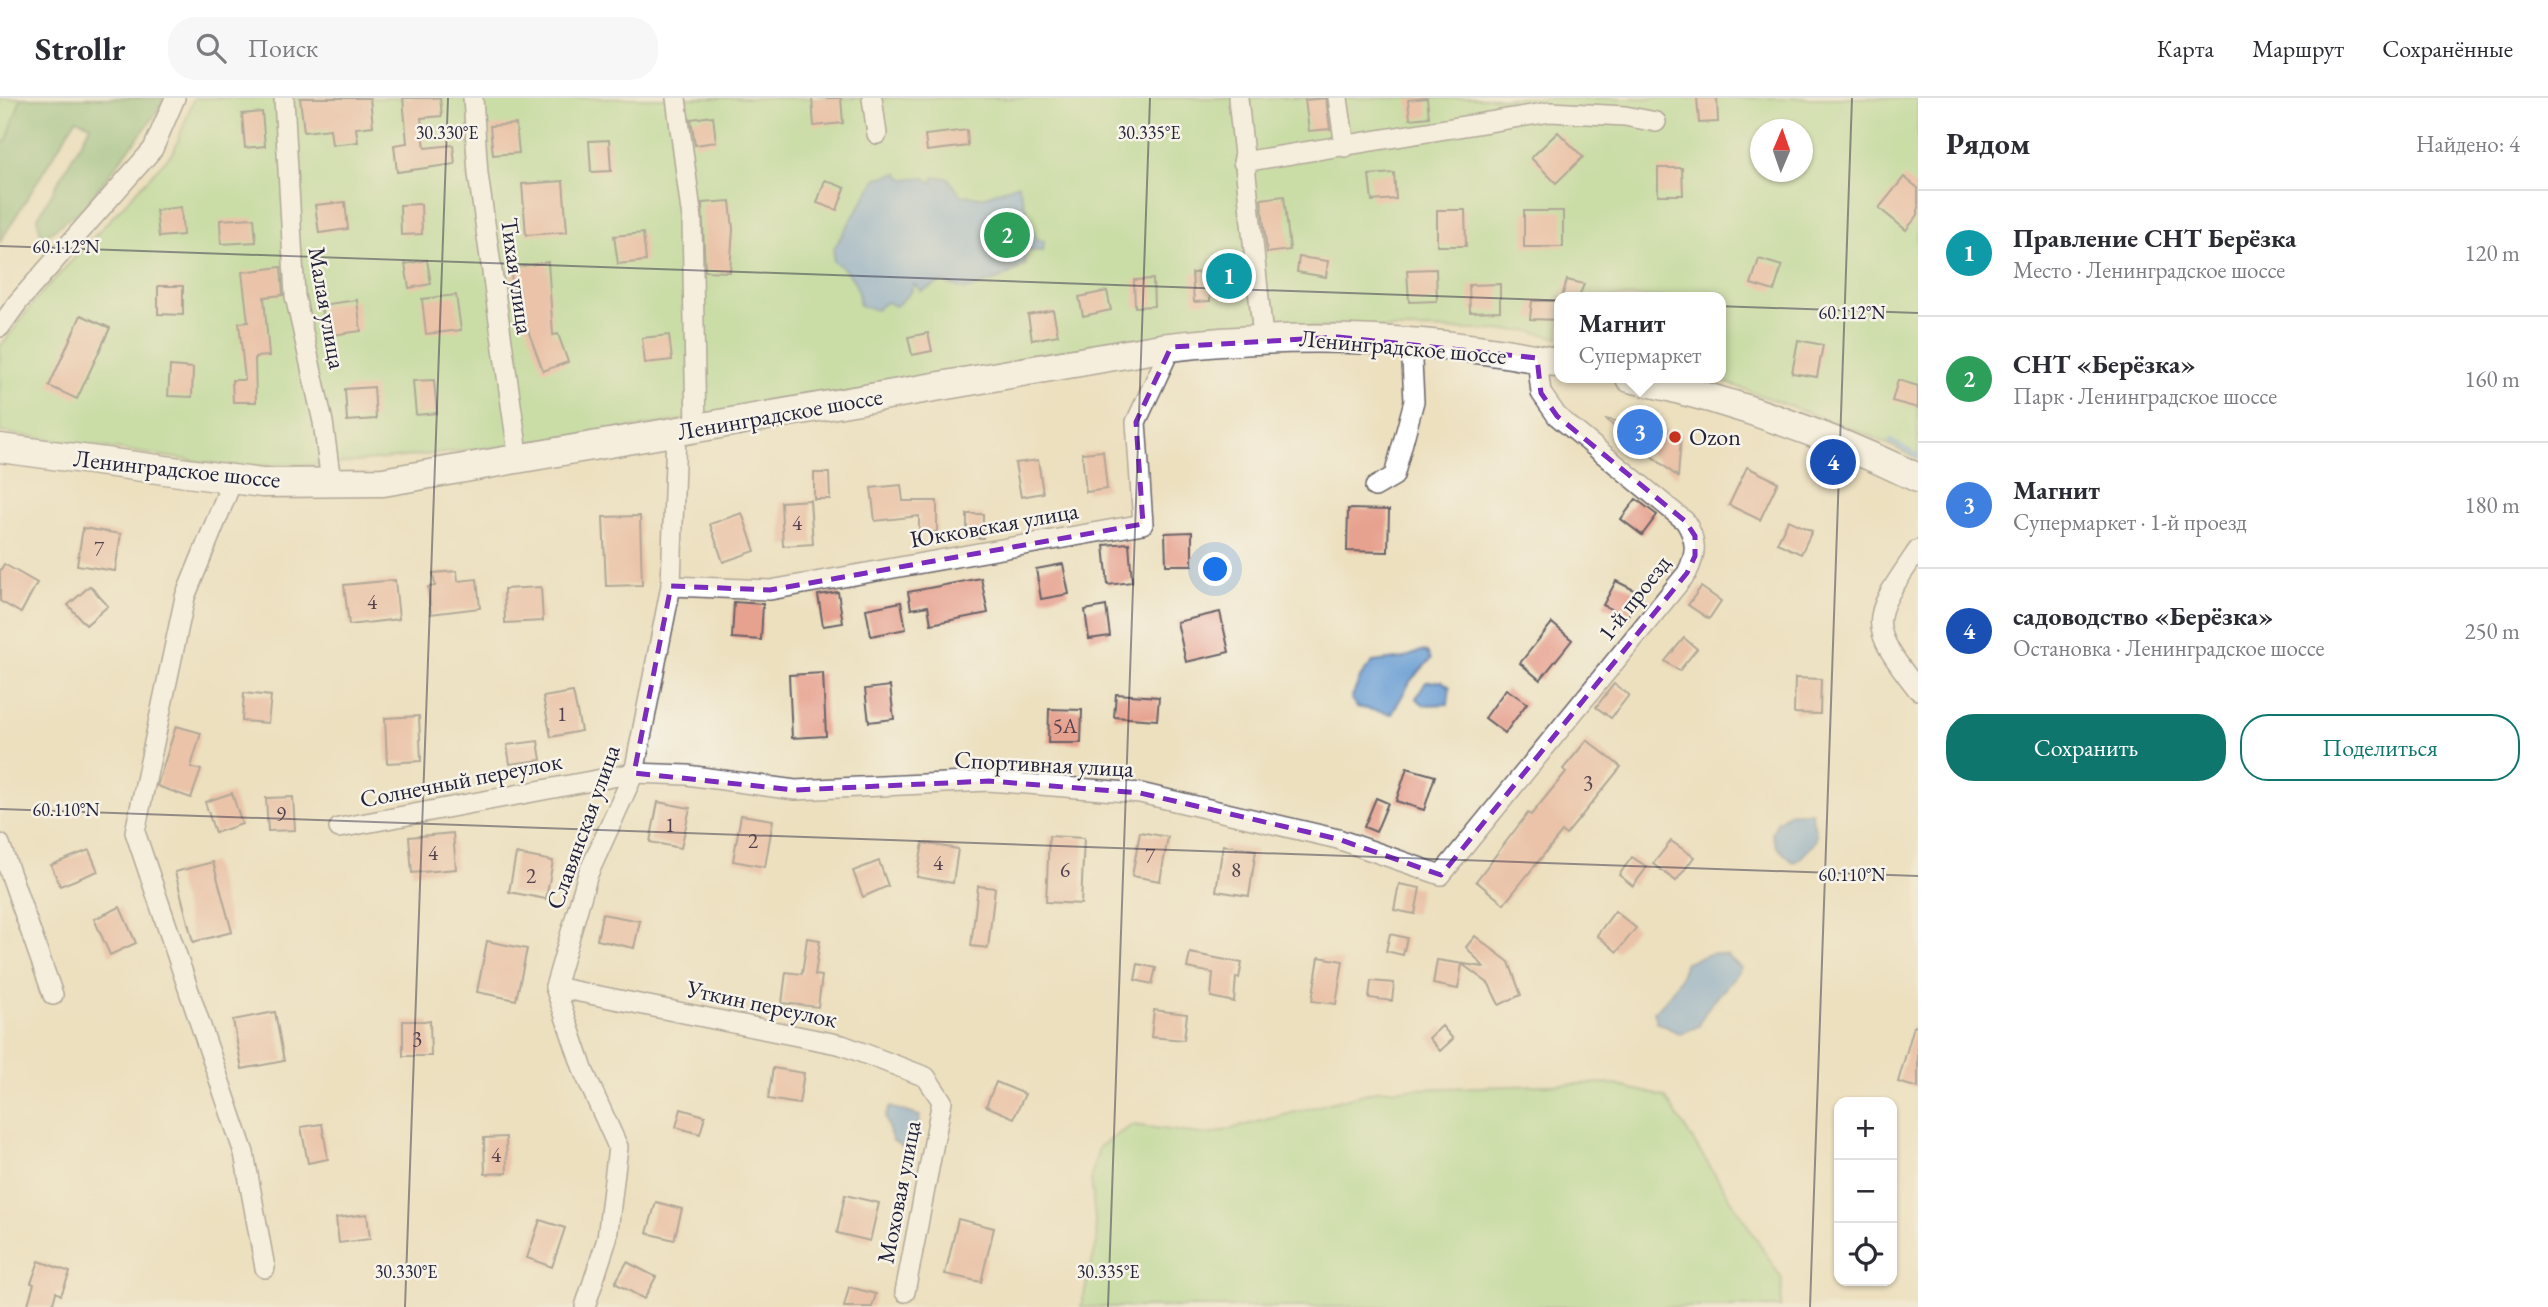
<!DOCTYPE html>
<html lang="ru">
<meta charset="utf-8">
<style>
:root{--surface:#fff;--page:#f7f7f7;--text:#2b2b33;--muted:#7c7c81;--line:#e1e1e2;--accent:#0f766e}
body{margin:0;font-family:"EB Garamond",serif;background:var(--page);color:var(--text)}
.controls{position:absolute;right:21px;bottom:21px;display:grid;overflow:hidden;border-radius:14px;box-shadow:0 2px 5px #0004}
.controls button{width:63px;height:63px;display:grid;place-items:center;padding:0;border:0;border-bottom:2px solid var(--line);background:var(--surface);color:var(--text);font:35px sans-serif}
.compass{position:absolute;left:1750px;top:21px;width:63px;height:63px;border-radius:50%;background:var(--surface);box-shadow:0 2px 5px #0004;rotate:2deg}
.you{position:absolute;left:1216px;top:472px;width:24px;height:24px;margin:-18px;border:5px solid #fff;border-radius:50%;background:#1a73e8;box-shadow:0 0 0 10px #1a73e833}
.badge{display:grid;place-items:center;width:46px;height:46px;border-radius:50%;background:var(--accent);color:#fff;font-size:23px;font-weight:700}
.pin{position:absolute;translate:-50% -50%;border:4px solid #fff;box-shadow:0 2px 7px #0006}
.popup{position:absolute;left:1554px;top:194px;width:172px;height:91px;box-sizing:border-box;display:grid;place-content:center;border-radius:14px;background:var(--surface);filter:drop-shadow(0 2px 5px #0005);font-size:23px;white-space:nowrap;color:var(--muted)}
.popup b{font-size:26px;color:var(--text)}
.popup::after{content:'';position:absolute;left:50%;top:100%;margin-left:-14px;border:14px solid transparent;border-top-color:var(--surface)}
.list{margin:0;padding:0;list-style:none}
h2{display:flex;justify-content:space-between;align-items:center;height:91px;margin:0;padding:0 28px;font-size:30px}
h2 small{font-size:23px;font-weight:400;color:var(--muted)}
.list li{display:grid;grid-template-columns:46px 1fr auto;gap:21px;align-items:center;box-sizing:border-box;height:126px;padding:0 28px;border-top:2px solid var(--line)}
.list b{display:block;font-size:26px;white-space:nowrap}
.list p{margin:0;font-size:23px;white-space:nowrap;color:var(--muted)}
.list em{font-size:23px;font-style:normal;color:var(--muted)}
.actions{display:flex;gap:14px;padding:21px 28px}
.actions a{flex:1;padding:16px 0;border:2px solid var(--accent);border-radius:28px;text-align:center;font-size:24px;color:var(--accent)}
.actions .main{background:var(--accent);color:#fff}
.icon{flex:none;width:38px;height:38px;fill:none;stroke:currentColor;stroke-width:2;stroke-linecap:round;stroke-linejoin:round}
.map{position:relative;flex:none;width:1918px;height:1209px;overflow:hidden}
header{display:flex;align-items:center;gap:42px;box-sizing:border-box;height:98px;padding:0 35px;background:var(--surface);border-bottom:2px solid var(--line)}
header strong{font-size:33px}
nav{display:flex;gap:38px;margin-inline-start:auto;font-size:24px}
.search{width:490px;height:63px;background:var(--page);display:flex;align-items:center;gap:18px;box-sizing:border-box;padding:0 24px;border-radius:28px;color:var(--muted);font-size:26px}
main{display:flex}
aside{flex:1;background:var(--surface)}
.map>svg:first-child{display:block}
.green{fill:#a1d98b;stroke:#627e63;stroke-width:2;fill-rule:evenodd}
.forest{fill:#80b977;stroke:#516e59;stroke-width:2}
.water{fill:#689dd4;stroke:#456088;stroke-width:2}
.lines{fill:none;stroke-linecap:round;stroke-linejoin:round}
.stream{stroke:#689dd4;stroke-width:5}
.building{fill:#e7a18f}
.street-casing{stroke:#696469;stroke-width:22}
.secondary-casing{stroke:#696469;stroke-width:31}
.street{stroke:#fff;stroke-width:19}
.secondary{stroke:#fff;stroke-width:28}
.marked{fill:none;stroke:#7b2cbf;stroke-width:5;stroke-dasharray:14 9;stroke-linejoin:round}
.ticks{fill:none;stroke:#22223b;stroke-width:2;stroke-opacity:0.45}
.poi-dot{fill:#c8321e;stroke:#f7f3e8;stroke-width:2.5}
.labels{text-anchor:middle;stroke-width:5;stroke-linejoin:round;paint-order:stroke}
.number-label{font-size:21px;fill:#534250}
.street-label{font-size:24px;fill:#22223b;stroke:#f7f3e8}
.poi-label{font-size:24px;fill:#22223b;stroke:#f7f3e8;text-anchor:start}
.ticks-label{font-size:18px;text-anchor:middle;fill:#22223b;stroke:#f7f3e8;stroke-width:5;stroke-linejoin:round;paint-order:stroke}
</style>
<header>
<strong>Strollr</strong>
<div class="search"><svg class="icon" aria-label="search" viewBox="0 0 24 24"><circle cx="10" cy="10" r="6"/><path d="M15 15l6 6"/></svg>Поиск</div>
<nav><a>Карта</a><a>Маршрут</a><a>Сохранённые</a></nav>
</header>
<main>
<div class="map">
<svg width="1918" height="1209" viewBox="0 0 1918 1209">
<rect width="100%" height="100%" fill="#f7f3e8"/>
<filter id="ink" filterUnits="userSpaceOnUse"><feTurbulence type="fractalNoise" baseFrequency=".0143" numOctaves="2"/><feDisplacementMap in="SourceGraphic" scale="14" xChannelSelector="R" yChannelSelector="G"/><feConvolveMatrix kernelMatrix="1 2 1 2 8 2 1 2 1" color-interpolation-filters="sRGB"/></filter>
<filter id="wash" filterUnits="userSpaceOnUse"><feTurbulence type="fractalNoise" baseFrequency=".00686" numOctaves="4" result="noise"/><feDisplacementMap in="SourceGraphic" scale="28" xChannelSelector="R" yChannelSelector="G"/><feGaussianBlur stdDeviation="1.57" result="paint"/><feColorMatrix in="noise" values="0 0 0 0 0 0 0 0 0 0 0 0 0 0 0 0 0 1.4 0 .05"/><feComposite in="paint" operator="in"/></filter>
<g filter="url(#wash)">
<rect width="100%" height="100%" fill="#ece0bf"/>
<g class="green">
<path d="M0,0H40L0,99Z"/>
<path d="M194,0H1918V361L1868,337L1714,280H1720V199H1560L1559,240L1530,233L1283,229L529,346L336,366L229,368L0,334V249L37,200L174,53ZM1760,32H1802V74H1760Z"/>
<path d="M1607,985L1665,999L1782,1181L1781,1209H1081L1097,1144L1091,1079L1099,1049L1132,1027L1208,1037L1379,992Z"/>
</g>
<path class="forest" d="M21,0H164L157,15L84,109L42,140L37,121L91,27L76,21L0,144V48L7,42Z"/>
<g class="water">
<path d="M898,75L904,81L923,79L933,85L934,79L948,80L961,97L983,99L1018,86L1036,141L1044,143L1043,153H1027L1025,167L999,181L966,192L942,184L921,193L914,186L911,194L896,208L886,204L876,212L859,207C860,187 850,173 833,163L834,150L877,80Z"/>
<path d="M1421,553L1427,554L1431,561L1411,582L1392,616L1357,609L1351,601L1361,578L1373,564L1404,560Z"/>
<path d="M1442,583L1450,589L1448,606L1424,607L1416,600L1426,584Z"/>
<path d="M1791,714H1812C1812,736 1825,736 1806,754C1801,759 1800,762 1793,764L1777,749L1772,735L1777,724Z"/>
<path d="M1713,855L1727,857L1741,870C1728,892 1707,903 1699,928L1680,936L1657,924L1654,913C1665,906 1684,878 1685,864Z"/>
<path d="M890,1009L920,1018L913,1056L892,1042L885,1019Z"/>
</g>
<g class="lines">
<path class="stream" d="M1890,343L1918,358"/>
</g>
<g id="blocks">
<g class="building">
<path d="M300,0H370L373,28L356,30L358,44L332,47L330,31L304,34Z"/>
<path d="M403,0H440L442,18L421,20L425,50L453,47L455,66L397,74L394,47L407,45Z"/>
<path d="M812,0H841L843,25L814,28Z"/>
<path d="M1326,0L1330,31L1309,33L1305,2Z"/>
<path d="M1427,0L1429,19L1410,21L1408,2Z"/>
<path d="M1697,0H1717L1718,24L1699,25Z"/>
<path d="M262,14L265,48L245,50L242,16Z"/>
<path d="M713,18L716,44L695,47L691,21Z"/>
<path d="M516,26L519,55L493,57L490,28Z"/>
<path d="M967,32L968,48L927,53L925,37Z"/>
<path d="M1558,34L1583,59L1556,85L1531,60Z"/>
<path d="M609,42L611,73L591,74L589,43Z"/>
<path d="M1658,70H1682L1683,97H1658Z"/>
<path d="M1394,75L1396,101L1372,103L1369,77Z"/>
<path d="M1904,79L1918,90V117L1906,132L1879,110Z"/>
<path d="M825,82L845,90L837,112L817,105Z"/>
<path d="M563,83L567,134L526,137L522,86Z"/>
<path d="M1284,98L1290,152L1267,155L1261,101Z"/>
<path d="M730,103L733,131L730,174L705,173L702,105Z"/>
<path d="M345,104L348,131L319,135L315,107Z"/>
<path d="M421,106L422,136L401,137L400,107Z"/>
<path d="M181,109L183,137L159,139L156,112Z"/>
<path d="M1437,112H1465L1466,148H1437Z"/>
<rect x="1524" y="113" width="39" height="36"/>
<path d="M254,120L256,144L221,146L220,122Z"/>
<path d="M643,135L646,163L618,166L614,138Z"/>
<path d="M1299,159L1328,163L1326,179L1297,174Z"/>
<path d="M1759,161L1782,168L1774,193L1751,186Z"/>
<path d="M427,162L431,186L409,190L405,166Z"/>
<path d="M548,164L553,237L558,236L568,264L543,273L526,227H522L519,189L513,190L510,170Z"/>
<path d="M1237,164L1242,190L1210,196V203L1194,204L1192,175L1218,173L1217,167Z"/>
<path d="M281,169L283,197L264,199L269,258L255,259L256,304H233L232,282H245L239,225L248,224L242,174Z"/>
<path d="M1436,171L1437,203L1409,204L1407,172Z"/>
<path d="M1153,181L1154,208L1135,209L1134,182Z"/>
<path d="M1567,182L1584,186L1579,199H1562Z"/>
<path d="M1500,186V213L1470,214L1469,187Z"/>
<path d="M158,188H183V217L158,216Z"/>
<path d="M1107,193L1111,212L1083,218L1079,199Z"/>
<path d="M456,197L461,232L426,236L422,201Z"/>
<path d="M357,202L361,233L325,238L321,207Z"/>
<path d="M1532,203H1559V222L1530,221Z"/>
<path d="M1053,212L1058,237L1032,242L1028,217Z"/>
<path d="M81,217L110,230L77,301L49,288Z"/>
<path d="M928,235L932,253L912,257L908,239Z"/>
<path d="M669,237L672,262L645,265L642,240Z"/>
<path d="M1798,242L1823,247L1817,279L1792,275Z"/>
<path d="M170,268L193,270L192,299L168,298Z"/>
<path d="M434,282L437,315L416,317L413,283Z"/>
<path d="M1898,282L1918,288V310L1892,303Z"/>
<path d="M374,289L376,321L347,323L345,291Z"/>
<path d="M1605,321L1681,337L1678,379Z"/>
<path d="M1103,353L1107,391L1086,394L1082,355Z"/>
<path d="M1038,362L1043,395L1021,399L1015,365Z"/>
<path d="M1747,369L1778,384L1760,422L1729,407Z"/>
<path d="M814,375H829L830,401H814Z"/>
<path d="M901,387L903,403H937V434H919V418L875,423L871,390Z"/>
<path d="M1636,401L1657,417L1642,437L1621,421Z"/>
<path d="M810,402L813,446L783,448L781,404Z"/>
<path d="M1348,411L1389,412L1388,454L1347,453Z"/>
<path d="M742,415L755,453L723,464L710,426Z"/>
<rect x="967" y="416" width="16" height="24"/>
<path d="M640,418L642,487L606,488L603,419Z"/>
<path d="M1788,422L1812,433L1801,456L1777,445Z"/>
<path d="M83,430L121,436L115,473L77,467Z"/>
<path d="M1192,434V467H1166L1165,435Z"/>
<path d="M1129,445L1132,484L1108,487L1104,447Z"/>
<path d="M4,466L37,485L21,515L0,503V473Z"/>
<path d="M1063,466L1069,496L1041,501L1036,471Z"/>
<path d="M457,473L458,483L477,481L480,510L431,516L428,489L435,488L433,475Z"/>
<path d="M981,480L988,515L931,526L928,508L911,511L908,494Z"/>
<path d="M395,482L399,521L349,527L344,487Z"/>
<path d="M1616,483L1640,495L1627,519L1603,507Z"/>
<path d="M90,488L108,508L86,527L68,507Z"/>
<path d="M541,489L543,523L505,525L504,491Z"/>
<path d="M1701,489L1721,503L1709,521L1688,507Z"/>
<path d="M838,494L843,525L823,528L818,497Z"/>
<path d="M734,504L763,506L761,542L732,540Z"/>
<path d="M901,504L906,531L871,538L866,511Z"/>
<path d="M1106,508L1110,538L1089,541L1085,512Z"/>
<path d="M1220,514L1229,554L1186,564L1177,524Z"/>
<path d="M1552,525L1572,542L1540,582L1520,565Z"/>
<path d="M1684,540L1697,551L1679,573L1665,563Z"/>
<path d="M823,575L826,638L792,640L789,577Z"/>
<path d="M1795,580L1821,581L1820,616L1794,615Z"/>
<path d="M1614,586L1629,597L1611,620L1596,609Z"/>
<path d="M890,588L894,621L869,624L865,591Z"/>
<path d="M1506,591L1527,605L1505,635L1485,620Z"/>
<path d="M573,594L581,633L551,639L543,599Z"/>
<path d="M244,595L271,598L268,625L242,623Z"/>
<path d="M1116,596L1159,599L1157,622L1114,619Z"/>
<path d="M1049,611L1082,612L1081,645H1048Z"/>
<path d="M419,618L421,663L387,665L385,620Z"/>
<path d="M176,628L201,635L191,669L201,672L191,700L157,688Z"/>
<path d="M1587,642L1621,669L1566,737L1562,734L1504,806L1476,783L1528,715L1531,717L1566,674L1563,671Z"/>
<path d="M538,643L541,662L510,666L507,647Z"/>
<path d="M1407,670L1435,678L1424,712L1396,703Z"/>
<path d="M232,695L242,726L215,735L205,704Z"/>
<path d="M293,699L295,732L268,733L266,700Z"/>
<path d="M1376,700L1388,705L1376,734L1364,729Z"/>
<path d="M658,704L690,710L681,750L650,744Z"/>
<path d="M741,717L773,722L765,769L733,763Z"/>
<path d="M1140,734L1168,739L1160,783L1132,778Z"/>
<path d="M453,735L456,771L412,775L409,739Z"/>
<path d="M1049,738L1084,740L1081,806L1046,804Z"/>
<path d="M1671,743L1694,759L1676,783L1653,766Z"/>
<path d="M923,745L958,751L953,785L917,779Z"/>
<path d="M1223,747L1256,752L1249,798L1216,793Z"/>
<path d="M89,752L98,773L60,788L51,767Z"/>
<path d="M516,756L553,763L546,801L509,794Z"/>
<path d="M1632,759L1647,769L1633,788L1619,777Z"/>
<path d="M879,763L888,788L863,799L853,773Z"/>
<path d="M213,764L232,834L193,844L175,774Z"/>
<path d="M1399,786L1420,790L1415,816L1394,812Z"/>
<path d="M978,788L995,790L988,850L971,848Z"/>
<path d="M120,809L136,845L110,857L94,821Z"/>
<path d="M1615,813L1636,830L1617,854L1597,837Z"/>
<path d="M602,816L640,823L634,850L597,842Z"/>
<path d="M1390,836L1407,840L1403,857L1386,853Z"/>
<path d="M1475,838L1509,864L1521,897L1499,907L1489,886L1462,866L1458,891L1433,886L1437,862L1484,869L1466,849Z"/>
<path d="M807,840L820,842L815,877L822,878L818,909L782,905L786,874L802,876Z"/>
<path d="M487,843L527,851L516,902L477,894Z"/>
<path d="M1190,855L1242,865L1239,880L1236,879L1234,904L1211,899L1213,875L1187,870Z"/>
<path d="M1319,859L1343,863L1336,906L1312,903Z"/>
<path d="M1138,866L1156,870L1152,886L1135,882Z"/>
<path d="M1371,883L1394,885L1392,903L1369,900Z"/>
<path d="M1154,912L1187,916L1184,942L1151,939Z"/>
<path d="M275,914L284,963L242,971L233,922Z"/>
<path d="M403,923H430L431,958H403Z"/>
<path d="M1442,928L1453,941L1440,953L1429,940Z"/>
<path d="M1914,928L1918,929V990L1898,984Z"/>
<path d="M773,970L804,975L799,1006L768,1001Z"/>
<path d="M996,984L1025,996L1014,1020L986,1008Z"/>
<path d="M681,1011L705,1018L700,1036L676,1029Z"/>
<path d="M322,1026L328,1061L308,1065L301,1029Z"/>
<path d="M506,1039L507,1075L485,1076L484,1040Z"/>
<path d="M845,1097L879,1105L870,1143L837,1135Z"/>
<path d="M656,1104L682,1111L674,1142L647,1135Z"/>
<path d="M367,1116L370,1141L339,1145L336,1120Z"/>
<path d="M958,1121L994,1130L981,1184L945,1176Z"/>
<path d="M540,1122L565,1130L552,1169L527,1160Z"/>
<path d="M39,1163L70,1174L61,1197L56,1194L52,1209H27L34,1186L31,1185Z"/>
<path d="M627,1164L656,1179L644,1201L615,1185Z"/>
<path d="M849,1189L876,1196L872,1209H844Z"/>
</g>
</g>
</g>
<g filter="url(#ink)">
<use href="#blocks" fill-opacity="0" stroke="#696469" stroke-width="2"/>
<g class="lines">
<defs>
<g id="street">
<path d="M284,0L295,198L323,324L331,384"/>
<path d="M473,0L478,76L519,362"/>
<path d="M676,0L692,121L696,331"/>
<path d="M872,0L877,36"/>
<path d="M1238,0L1263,239"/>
<path d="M1338,0L1345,49"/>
<path d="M1243,64L1550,14L1625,18L1656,24"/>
<path d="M0,229L18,204L153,51L175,0"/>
<path d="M233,381L185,499L135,734L244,1055L265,1170"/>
<path d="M1375,389L1394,378L1414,303L1411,244"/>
<path d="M1918,452C1871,521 1865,524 1918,592"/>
<path d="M671,488L770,492L1143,426L1136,324L1171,249"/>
<path d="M339,730L634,675L687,677L795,692L989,683L1140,695L1338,741L1441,777L1687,475C1697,455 1697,442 1685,423L1557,318L1541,295L1537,260"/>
<path d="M0,746L53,897"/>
<path d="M555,889L842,947L926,979L942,1003L905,1194"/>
<path d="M585,1209L607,1141L618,1049L584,974L555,889L588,776L634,675L671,488L676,334"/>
</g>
<g id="secondary">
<path d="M1630,280C1730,301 1826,336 1918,380"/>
<path d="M0,350L262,385L383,384L1161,250C1294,234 1428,238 1560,265"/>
</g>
</defs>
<use href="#street" class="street-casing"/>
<use href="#secondary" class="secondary-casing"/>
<use href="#street" class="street"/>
<use href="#secondary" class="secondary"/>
</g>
</g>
<path d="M0 0H1918V1209H0ZM1338,239L1537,260L1541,295L1557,318L1685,423L1695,438V458L1687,475L1441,777L1338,741L1140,695L989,683L795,692L634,675L671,488L770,492L1143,426L1136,324L1171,249Z" fill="#ece0bf" fill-opacity=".55" fill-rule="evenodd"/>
<path class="marked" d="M1338,239L1537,260L1541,295L1557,318L1685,423L1695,438V458L1687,475L1441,777L1338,741L1140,695L989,683L795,692L634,675L671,488L770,492L1143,426L1136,324L1171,249Z"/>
<path class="ticks" d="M0,148L1918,215M0,711L1918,778M405,1209L448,0M1108,1209L1150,0M1810,1209L1852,0"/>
<circle class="poi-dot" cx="1675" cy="339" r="7"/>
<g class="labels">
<g class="number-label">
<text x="797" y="432">4</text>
<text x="99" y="458">7</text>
<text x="372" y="511">4</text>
<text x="562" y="623">1</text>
<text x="1065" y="635">5А</text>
<text x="1588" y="692">3</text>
<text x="281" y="723">9</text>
<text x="670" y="734">1</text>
<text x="753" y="750">2</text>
<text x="433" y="762">4</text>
<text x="1150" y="765">7</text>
<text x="938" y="772">4</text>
<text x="1065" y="779">6</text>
<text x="1236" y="779">8</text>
<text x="531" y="785">2</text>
<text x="417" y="948">3</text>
<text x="496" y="1064">4</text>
</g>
<g class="street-label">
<text transform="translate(517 178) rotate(82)" y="8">Тихая улица</text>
<text transform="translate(327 210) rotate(80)" y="8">Малая улица</text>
<text transform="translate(1403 249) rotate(5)" y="8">Ленинградское шоссе</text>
<text transform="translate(780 316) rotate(-10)" y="8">Ленинградское шоссе</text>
<text transform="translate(177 371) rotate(6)" y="8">Ленинградское шоссе</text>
<text transform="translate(994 427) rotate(-10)" y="8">Юкковская улица</text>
<text transform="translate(1634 500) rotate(-52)" y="8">1-й проезд</text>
<text transform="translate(1044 666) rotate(3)" y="8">Спортивная улица</text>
<text transform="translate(461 682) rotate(-11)" y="8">Солнечный переулок</text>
<text transform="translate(583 729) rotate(-70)" y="8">Славянская улица</text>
<text transform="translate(762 906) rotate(12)" y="8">Уткин переулок</text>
<text transform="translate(899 1094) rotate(-79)" y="8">Моховая улица</text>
</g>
<g class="poi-label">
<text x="1689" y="347">Ozon</text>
</g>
</g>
<g class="ticks-label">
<text x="447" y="41">30.330°E</text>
<text x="1149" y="41">30.335°E</text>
<text x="66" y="155">60.112°N</text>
<text x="1852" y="221">60.112°N</text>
<text x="66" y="718">60.110°N</text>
<text x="1852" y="783">60.110°N</text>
<text x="406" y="1180">30.330°E</text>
<text x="1108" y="1180">30.335°E</text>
</g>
</svg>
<div class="controls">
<button>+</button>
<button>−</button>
<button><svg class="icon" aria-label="locate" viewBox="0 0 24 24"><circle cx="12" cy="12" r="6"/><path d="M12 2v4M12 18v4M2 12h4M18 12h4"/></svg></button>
</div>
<svg class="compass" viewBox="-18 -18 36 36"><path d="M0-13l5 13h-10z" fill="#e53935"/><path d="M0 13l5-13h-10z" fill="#7c7c81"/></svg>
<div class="you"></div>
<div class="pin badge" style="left:1229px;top:178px;background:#0f9aa8">1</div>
<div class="pin badge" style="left:1007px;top:137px;background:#2e9e5b">2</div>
<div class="pin badge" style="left:1640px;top:334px;background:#3f7fe0">3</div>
<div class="popup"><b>Магнит</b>Супермаркет</div>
<div class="pin badge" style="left:1833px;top:364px;background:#1a4fb4">4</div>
</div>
<aside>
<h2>Рядом<small>Найдено: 4</small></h2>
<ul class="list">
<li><span class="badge" style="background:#0f9aa8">1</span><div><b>Правление СНТ Берёзка</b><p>Место · Ленинградское шоссе</p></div><em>120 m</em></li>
<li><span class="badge" style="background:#2e9e5b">2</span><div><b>СНТ «Берёзка»</b><p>Парк · Ленинградское шоссе</p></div><em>160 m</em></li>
<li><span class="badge" style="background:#3f7fe0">3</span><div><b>Магнит</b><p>Супермаркет · 1-й проезд</p></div><em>180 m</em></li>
<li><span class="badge" style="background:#1a4fb4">4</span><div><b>садоводство «Берёзка»</b><p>Остановка · Ленинградское шоссе</p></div><em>250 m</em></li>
</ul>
<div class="actions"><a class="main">Сохранить</a><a>Поделиться</a></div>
</aside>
</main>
